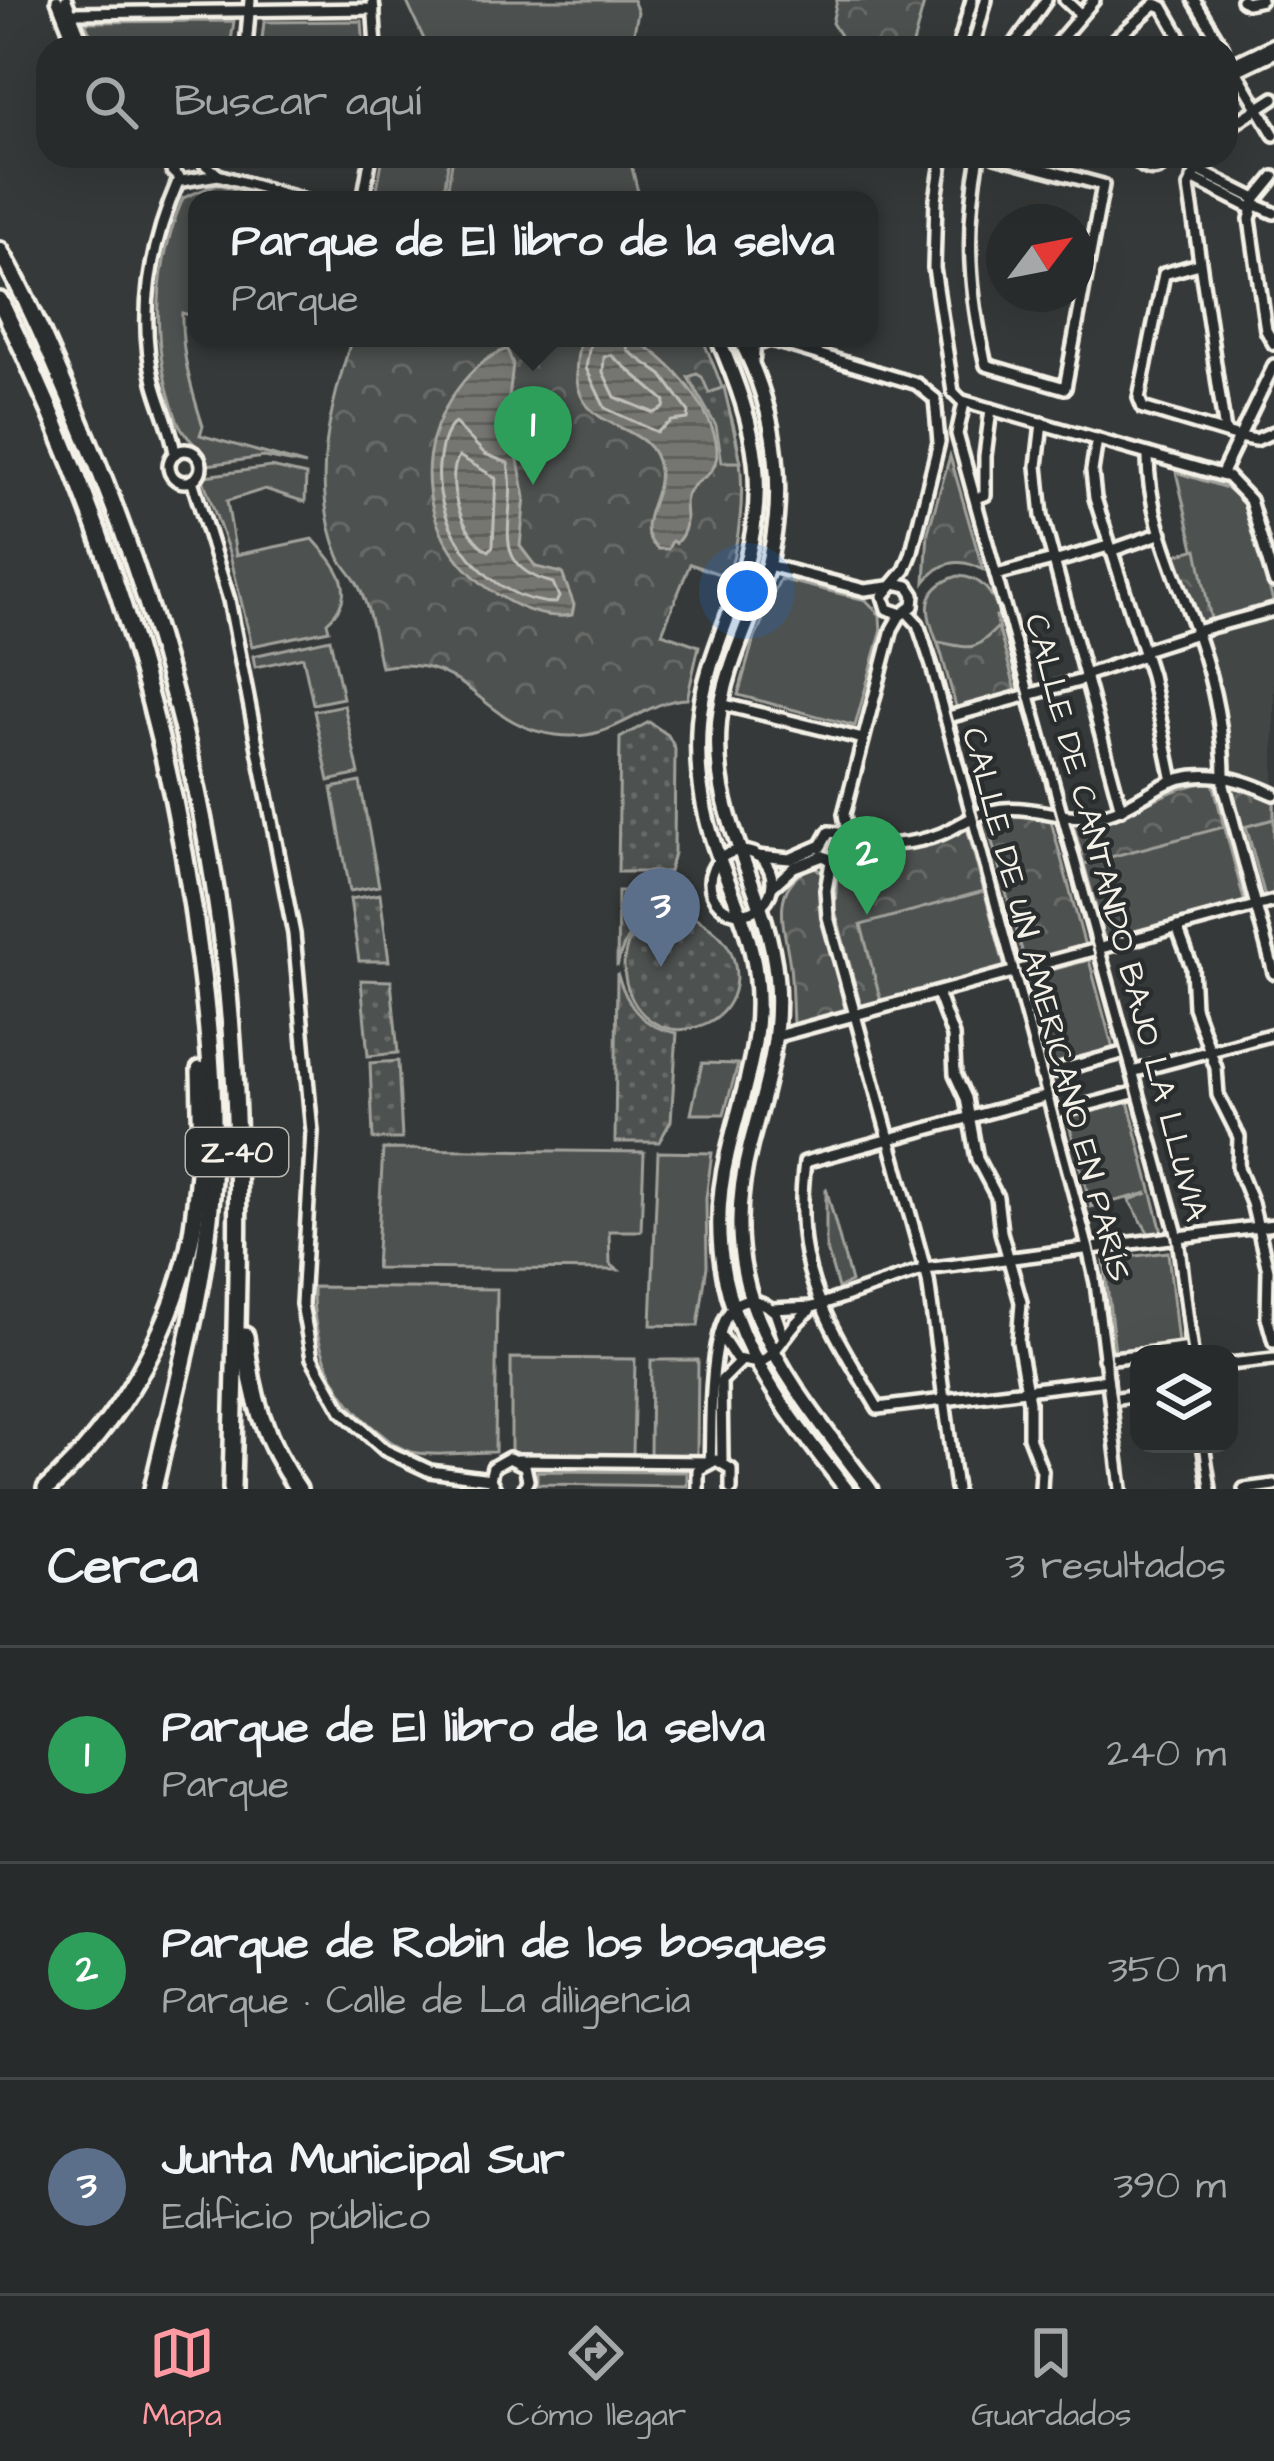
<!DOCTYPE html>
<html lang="es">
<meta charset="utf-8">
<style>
:root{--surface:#282b2b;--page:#343737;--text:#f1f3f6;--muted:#a5a7a9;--line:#444747;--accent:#ff9aa2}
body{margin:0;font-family:"Architects Daughter",sans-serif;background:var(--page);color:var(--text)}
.controls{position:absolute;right:36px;bottom:36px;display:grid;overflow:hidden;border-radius:24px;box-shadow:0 12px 48px #0002}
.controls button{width:108px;height:108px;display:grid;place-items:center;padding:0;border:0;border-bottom:3px solid var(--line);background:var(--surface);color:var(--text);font:60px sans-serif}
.compass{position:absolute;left:986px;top:204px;width:108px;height:108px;border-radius:50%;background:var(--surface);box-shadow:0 12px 48px #0002;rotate:58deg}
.you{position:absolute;left:747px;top:591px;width:42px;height:42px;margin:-30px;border:9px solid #fff;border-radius:50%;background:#1a73e8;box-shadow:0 0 0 18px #1a73e833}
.badge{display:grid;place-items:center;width:78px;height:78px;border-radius:50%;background:var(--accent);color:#fff;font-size:39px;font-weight:700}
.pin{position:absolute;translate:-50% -99px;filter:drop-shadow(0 3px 6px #0008)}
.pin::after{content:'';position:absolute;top:63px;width:42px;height:36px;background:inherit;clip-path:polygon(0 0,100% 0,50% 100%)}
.popup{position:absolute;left:188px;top:191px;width:690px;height:156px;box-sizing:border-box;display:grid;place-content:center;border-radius:24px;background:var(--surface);filter:drop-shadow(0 3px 9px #0005);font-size:39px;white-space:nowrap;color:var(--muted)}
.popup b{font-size:45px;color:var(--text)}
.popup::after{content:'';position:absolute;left:50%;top:100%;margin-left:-24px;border:24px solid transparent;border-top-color:var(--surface)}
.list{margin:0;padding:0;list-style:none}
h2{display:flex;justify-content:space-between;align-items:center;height:156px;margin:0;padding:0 48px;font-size:51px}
h2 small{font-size:39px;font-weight:400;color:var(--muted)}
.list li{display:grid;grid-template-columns:78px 1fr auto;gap:36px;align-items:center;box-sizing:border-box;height:216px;padding:0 48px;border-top:3px solid var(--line)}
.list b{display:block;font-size:45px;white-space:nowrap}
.list p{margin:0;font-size:39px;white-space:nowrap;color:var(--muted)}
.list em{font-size:39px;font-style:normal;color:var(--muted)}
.icon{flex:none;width:66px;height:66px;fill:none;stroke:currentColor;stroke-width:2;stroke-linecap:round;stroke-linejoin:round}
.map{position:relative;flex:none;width:1274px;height:1489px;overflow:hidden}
.search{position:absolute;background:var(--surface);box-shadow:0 12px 48px #0002;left:36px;right:36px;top:36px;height:132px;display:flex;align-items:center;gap:30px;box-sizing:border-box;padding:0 42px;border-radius:36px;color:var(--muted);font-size:45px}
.sheet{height:804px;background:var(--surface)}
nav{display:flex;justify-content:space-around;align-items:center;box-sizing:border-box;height:168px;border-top:3px solid var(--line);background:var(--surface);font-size:33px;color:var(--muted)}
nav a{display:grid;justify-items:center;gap:6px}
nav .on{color:var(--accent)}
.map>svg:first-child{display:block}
.built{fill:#434645}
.grass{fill:#4e514f;stroke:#a1a19c;stroke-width:3}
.forest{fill:url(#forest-crowns);stroke:#a1a19c;stroke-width:3}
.garden{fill:url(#garden-dots);stroke:#a1a19c;stroke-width:3}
.water{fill:url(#water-rules);stroke:#a8a7a1;stroke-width:3}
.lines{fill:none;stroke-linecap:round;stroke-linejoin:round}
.shore{stroke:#c1bfb9;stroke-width:3}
.minor-casing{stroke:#f4f1e8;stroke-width:18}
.major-casing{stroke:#f4f1e8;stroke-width:21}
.highway-casing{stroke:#f4f1e8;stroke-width:24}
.minor{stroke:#2a2d2e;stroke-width:9}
.major{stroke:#2a2d2e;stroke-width:12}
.highway{stroke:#2a2d2e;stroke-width:15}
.tram{stroke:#f4f1e8;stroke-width:3}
.labels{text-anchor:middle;stroke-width:9;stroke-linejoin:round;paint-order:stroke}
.shield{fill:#2a2d2e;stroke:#b7b6b0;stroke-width:3}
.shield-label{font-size:30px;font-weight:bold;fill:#f4f1e8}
.street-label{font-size:33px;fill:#f4f1e8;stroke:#2a2d2e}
</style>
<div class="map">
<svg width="1274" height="1489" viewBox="0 0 1274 1489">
<defs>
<pattern id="forest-crowns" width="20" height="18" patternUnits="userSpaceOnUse" patternTransform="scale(3)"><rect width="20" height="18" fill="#4e514f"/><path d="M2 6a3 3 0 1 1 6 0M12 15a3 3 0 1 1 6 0" fill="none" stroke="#686a68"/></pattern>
<pattern id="garden-dots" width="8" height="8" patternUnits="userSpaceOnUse" patternTransform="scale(3)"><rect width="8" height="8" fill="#4e514f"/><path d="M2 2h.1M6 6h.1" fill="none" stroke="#686a68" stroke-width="1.8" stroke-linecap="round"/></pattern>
<pattern id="water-rules" width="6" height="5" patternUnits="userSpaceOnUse" patternTransform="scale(3)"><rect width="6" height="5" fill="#757572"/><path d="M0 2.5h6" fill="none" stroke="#5f5e5c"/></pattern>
</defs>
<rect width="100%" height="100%" fill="#363939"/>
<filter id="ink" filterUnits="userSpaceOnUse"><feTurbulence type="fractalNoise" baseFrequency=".00833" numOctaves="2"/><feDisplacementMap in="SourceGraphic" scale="24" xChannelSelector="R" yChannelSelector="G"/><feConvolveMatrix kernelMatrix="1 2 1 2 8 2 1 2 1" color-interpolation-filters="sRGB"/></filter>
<g filter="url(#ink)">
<path class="built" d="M1274,616V786L1233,770L1220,691L1204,635Z"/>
<g class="grass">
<path d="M406,0H633L638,12L631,48H428Z"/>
<path d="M234,21L230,48H97L85,22Z"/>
<path d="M362,21L364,48H261L264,22Z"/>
<path d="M383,156H449L443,200H375Z"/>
<path d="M453,156H629L640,200H446Z"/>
<path d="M217,184L272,200H220L221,196L214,193L211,200H197V317L182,313C181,353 191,389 203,426L200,435L306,465L264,457L207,465C202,446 185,440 177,420C150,347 153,270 183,198Z"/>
<path d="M271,467L306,475L305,502L265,489L227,501L236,555L313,539C336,565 361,592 327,622L329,630L252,646L230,555L203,479L205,476Z"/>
<path d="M1176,472L1227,488L1243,502L1274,604L1211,620Z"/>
<path d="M958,576C982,577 993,593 1000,615L996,616L1001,638L971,649L941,654C934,628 909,591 958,576Z"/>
<path d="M780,579L866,600L880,615L881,633L855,726L738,695L752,645Z"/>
<path d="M330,639L343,698L313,704L303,657L255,667L253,656Z"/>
<path d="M344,705L359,774L329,781L314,711Z"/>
<path d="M705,718L714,719V773L724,829L715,831L704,771Z"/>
<path d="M360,782L379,886L350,891L332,788Z"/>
<path d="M1216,795L1245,903L1105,941L1077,838L1153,831Z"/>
<path d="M1274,806V895L1265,897L1243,815Z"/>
<path d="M977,864L1005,968L881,1001L872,996L851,904Z"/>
<path d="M1089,960L1113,1049L1053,1065L1029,976Z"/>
<path d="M702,1063L738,1064L724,1114H691Z"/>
<path d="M1128,1101L1162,1232L1149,1234L1129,1200L1148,1193L1091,1207L1067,1117Z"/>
<path d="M383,1149L644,1152L641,1231H609L610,1264L618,1270L376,1268Z"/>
<path d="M658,1152L712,1153L706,1198L707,1266L698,1326L651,1325Z"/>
<path d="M826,1188L851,1282L838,1288L826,1246Z"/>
<path d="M1168,1252L1178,1343L1115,1351L1104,1260Z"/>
<path d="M313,1287L497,1289L495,1452C469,1452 437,1457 411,1452C400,1449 388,1440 380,1433C334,1398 312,1344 313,1287Z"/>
<path d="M511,1358L635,1359L633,1454L511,1453Z"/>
<path d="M651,1360H698L697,1455H650Z"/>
<path d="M537,1471L687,1472V1486L537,1484Z"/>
</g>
<g class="forest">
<path d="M837,0H925L912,48H848L832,23Z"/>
<path d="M352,338H702C740,422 755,487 728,577L690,564L662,633L699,646L687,699C639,701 618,743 556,735C478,726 471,652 381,667C375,640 371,612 359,587C354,576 343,567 339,556C309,483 330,409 352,338Z"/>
<path d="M950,456L983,570C961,557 940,561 925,582L928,532Z"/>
<path d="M1197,549L1211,620L1200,623L1175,555Z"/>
<path d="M998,627L1017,694L957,710L938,642C973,648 972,653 998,627Z"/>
<path d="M1213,782L1224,827L1084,864L1073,824C1129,824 1159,786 1213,782Z"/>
<path d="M1235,786L1274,802V819L1240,828L1230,789Z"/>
<path d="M1022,815L1051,821L1085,946L1025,962L986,820Z"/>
<path d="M967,828L984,891L861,925L881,1001L861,1007L835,910L837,873L862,851L927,846Z"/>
<path d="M814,866L821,872V915L846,1009L793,1024C792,1005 792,985 790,966C785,927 767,886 814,866Z"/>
</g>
<g class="garden">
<path d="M697,374L702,377L709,393L724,387L741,462H722L716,426L688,377Z"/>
<path d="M649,722L668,735L675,748L674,853L669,872H618L620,738Z"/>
<path d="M618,891H669L672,905C639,915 624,935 617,967Z"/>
<path d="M380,894L389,961H359L350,899Z"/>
<path d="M683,910C695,917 711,926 721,937C745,963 740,1008 707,1023C622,1062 584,913 683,910Z"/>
<path d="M617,973C627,1004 640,1027 677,1033L671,1121L659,1142H615Z"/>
<path d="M361,980L391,981L398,1053L368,1056Z"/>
<path d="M398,1061L402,1139H373L370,1063Z"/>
</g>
<g class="water">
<path d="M581,338C595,338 615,335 628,338C665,348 729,425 715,464C710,478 696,480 689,491C678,507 696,522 676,543L672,541L668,549H658C631,527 663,499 659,470C652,408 554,445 581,338Z"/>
<path d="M507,349L513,364L508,407L525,497L520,546L536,567L562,573L574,605L572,615C551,619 529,612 510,602C433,562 403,472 452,397C466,376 482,358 507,349Z"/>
</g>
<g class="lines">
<g class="shore">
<path d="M591,338L586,368L605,408L657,432L672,421L688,419L689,412L662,375L628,351L625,338"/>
<path d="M611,355L665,401L664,408L654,413L615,397L603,372L604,357Z"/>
<path d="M455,423L485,454L508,463C520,517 482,565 553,583L559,597L556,603C489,603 433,528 439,465C441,449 443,432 455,423Z"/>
<path d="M459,456L496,478L493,546L489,551C462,537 444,481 459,456Z"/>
</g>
<defs>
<g id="minor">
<path d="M57,0L76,48"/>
<path d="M66,0L85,48"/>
<path d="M373,0L376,48"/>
<path d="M1065,0L1080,14"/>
<path d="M1194,0L1223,48"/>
<path d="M1242,0L1247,3L1261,0"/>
<path d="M71,13L374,9"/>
<path d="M246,48L250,0"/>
<path d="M958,48L972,0"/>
<path d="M973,48L986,0"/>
<path d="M1012,48L1046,0"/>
<path d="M1053,48L1094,0"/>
<path d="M1106,48L1155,4L1163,7L1179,35L1173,48"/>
<path d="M1226,67L1274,44"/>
<path d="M1238,74L1274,135"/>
<path d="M1226,76L1274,53"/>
<path d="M1226,129L1274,98"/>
<path d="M173,156L172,171L182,181L218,175"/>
<path d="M943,156L936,199L934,268L953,392"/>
<path d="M979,156C965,231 969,291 986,365L1065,388L1103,185L995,156"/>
<path d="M1134,156C1143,171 1161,177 1168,156"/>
<path d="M1203,156L1189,187L1225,432"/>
<path d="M205,164L218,175L304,200"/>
<path d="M1196,169L1256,199"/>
<path d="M1274,177L1256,199L1250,219L1266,330L1274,344"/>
<path d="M1192,178L1251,208"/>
<path d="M363,200L371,156"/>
<path d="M1254,204L1274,213"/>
<path d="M1199,264L1164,274L1139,398L1143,408L1239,437L1256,440L1274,432"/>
<path d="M767,339L917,384L935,399"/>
<path d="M953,392L964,403L957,434L1178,1238L1192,1354"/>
<path d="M963,401L1228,477L1250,500L1274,582"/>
<path d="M1042,423L1037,466L1042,516L1121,809"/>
<path d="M1097,439L1092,471L1095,498L1151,675L1173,781"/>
<circle cx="185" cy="466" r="16"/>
<path d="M175,454C172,429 160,406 154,382C137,312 151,244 179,179"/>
<path d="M1148,454C1147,518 1179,580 1199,640C1215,687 1225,737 1224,786L1274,973"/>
<path d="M1221,475L1274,365"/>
<path d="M192,480L229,600L294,934L312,1132L302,1304L312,1358L342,1411L385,1450L430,1471L490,1479"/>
<path d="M976,498L985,495V456L991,409"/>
<path d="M1110,551L1162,533"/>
<path d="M1054,562L1108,546"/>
<path d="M768,565L865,590L888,587"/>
<path d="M996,575L1053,560"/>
<path d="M895,583L908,586L914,595L913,606L902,614L887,609L883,596L905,570L911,555L939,442L935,399"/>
<path d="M907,612L918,624L932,666L1082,1222L1096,1283L1121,1489"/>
<path d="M1196,631L1274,610"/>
<path d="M1144,650L1197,633"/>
<path d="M1085,675L1145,655"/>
<path d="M721,704L863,739"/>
<path d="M945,718L1086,679"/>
<path d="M850,840C874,849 916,844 941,834C958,827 972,815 991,811C1026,802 1057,820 1092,816C1118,814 1136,800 1159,787C1197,766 1237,777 1274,794"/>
<path d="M820,848L829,832L845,834"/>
<circle cx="741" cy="882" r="31"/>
<path d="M757,856L790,859L820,846"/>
<path d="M823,856L837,862L851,852L844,814L892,629L900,615"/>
<path d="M831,862L826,890L828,917L928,1280L956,1489"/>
<path d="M772,887L794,867L823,856"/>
<path d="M1177,927L1192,967L1194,1007L1216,1068L1218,1095L1239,1137L1238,1168L1252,1203L1268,1270L1267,1317L1274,1342"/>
<path d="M937,993L953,1036L955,1074L966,1098L977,1159L997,1197L1001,1232L1021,1302L1018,1342L1029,1402V1437L1042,1471L1041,1489"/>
<path d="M777,1036L1274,901"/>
<path d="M1132,1072L1274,1034"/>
<path d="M1041,1075L1126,1052"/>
<path d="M1048,1096L805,1162C791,1271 825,1318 878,1408L1108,1380"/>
<path d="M1053,1114L1137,1092"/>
<path d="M772,1309L813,1307L925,1269L1274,1225"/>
<path d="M721,1336L736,1359L759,1363C782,1351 787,1326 809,1311"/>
<path d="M1145,1354L1191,1348"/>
<path d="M1104,1359L1139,1355"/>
<path d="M1229,1364L1274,1359"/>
<path d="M1111,1399L1139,1395"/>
<path d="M1203,1444L1210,1489"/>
<path d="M518,1460L706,1462"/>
<path d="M710,1461C713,1431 701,1253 775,1312L783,1336"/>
<path d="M722,1462L721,1381L740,1362"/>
<path d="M495,1489L490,1479L493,1467L509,1458L525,1466L528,1480L524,1489"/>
<path d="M698,1489V1470L716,1460L731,1469V1489"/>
<path d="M1244,1489L1274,1485"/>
</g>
<g id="major">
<path d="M718,338C758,431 772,493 737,592C722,635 703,675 699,722C696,764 701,807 715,847C730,891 751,929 756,976C764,1040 742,1092 728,1153C694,1294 764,1385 846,1489"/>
<path d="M739,338C779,412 789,504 762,584C746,631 724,672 719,722C710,825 767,883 776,977C782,1037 765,1088 750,1145C711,1296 786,1377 870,1489"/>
<path d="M752,359L753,344L768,339"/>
</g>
<g id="highway">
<path d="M0,251C29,301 51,355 74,408C161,609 217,823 232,1042C243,1191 235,1340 232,1489"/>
<path d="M0,301C102,510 172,728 200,959C210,1037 217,1117 211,1195C204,1295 175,1391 153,1489"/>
<path d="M200,1070L202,1148"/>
<path d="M245,1336C251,1394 264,1441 298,1489"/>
<path d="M46,1489C118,1425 175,1328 192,1233C197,1202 199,1170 202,1140"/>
</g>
</defs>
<use href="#minor" class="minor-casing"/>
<use href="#major" class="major-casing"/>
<use href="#highway" class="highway-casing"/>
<use href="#minor" class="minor"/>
<use href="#major" class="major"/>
<use href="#highway" class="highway"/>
<g class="tram">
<path d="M1000,607L1172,1238L1187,1354"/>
<path d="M926,626L1098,1263L1128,1489"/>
<path d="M1199,1444L1205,1489"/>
</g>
</g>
</g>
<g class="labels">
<rect class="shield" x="186" y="1128" width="102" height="48" rx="9"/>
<g class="shield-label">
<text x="237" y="1162">Z-40</text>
</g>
<g class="street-label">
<text transform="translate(1118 917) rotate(75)" y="12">CALLE DE CANTANDO BAJO LA LLUVIA</text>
<text transform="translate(1048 1004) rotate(75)" y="12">CALLE DE UN AMERICANO EN PARÍS</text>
</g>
</g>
</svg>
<div class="controls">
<button><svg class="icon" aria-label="layers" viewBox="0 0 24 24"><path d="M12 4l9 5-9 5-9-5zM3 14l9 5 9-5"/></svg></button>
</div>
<svg class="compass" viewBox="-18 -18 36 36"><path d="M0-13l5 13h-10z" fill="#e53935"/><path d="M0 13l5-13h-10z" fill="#a5a7a9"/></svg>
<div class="you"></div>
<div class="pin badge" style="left:533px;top:485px;background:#2e9e5b">1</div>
<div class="popup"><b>Parque de El libro de la selva</b>Parque</div>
<div class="pin badge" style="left:867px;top:915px;background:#2e9e5b">2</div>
<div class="pin badge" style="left:661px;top:967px;background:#5c6f8a">3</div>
<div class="search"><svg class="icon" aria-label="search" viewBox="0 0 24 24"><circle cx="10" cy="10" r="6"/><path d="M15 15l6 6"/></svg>Buscar aquí</div>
</div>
<section class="sheet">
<h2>Cerca<small>3 resultados</small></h2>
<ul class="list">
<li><span class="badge" style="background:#2e9e5b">1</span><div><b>Parque de El libro de la selva</b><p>Parque</p></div><em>240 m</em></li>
<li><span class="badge" style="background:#2e9e5b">2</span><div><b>Parque de Robin de los bosques</b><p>Parque · Calle de La diligencia</p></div><em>350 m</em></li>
<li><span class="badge" style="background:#5c6f8a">3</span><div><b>Junta Municipal Sur</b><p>Edificio público</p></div><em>390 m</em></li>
</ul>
</section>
<nav>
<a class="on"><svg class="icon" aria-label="map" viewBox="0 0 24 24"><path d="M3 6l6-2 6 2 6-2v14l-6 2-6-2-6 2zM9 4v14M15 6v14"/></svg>Mapa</a>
<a><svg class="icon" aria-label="directions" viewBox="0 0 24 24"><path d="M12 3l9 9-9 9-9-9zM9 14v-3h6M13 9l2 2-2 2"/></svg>Cómo llegar</a>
<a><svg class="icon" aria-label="saved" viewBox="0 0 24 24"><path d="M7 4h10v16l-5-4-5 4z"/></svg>Guardados</a>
</nav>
